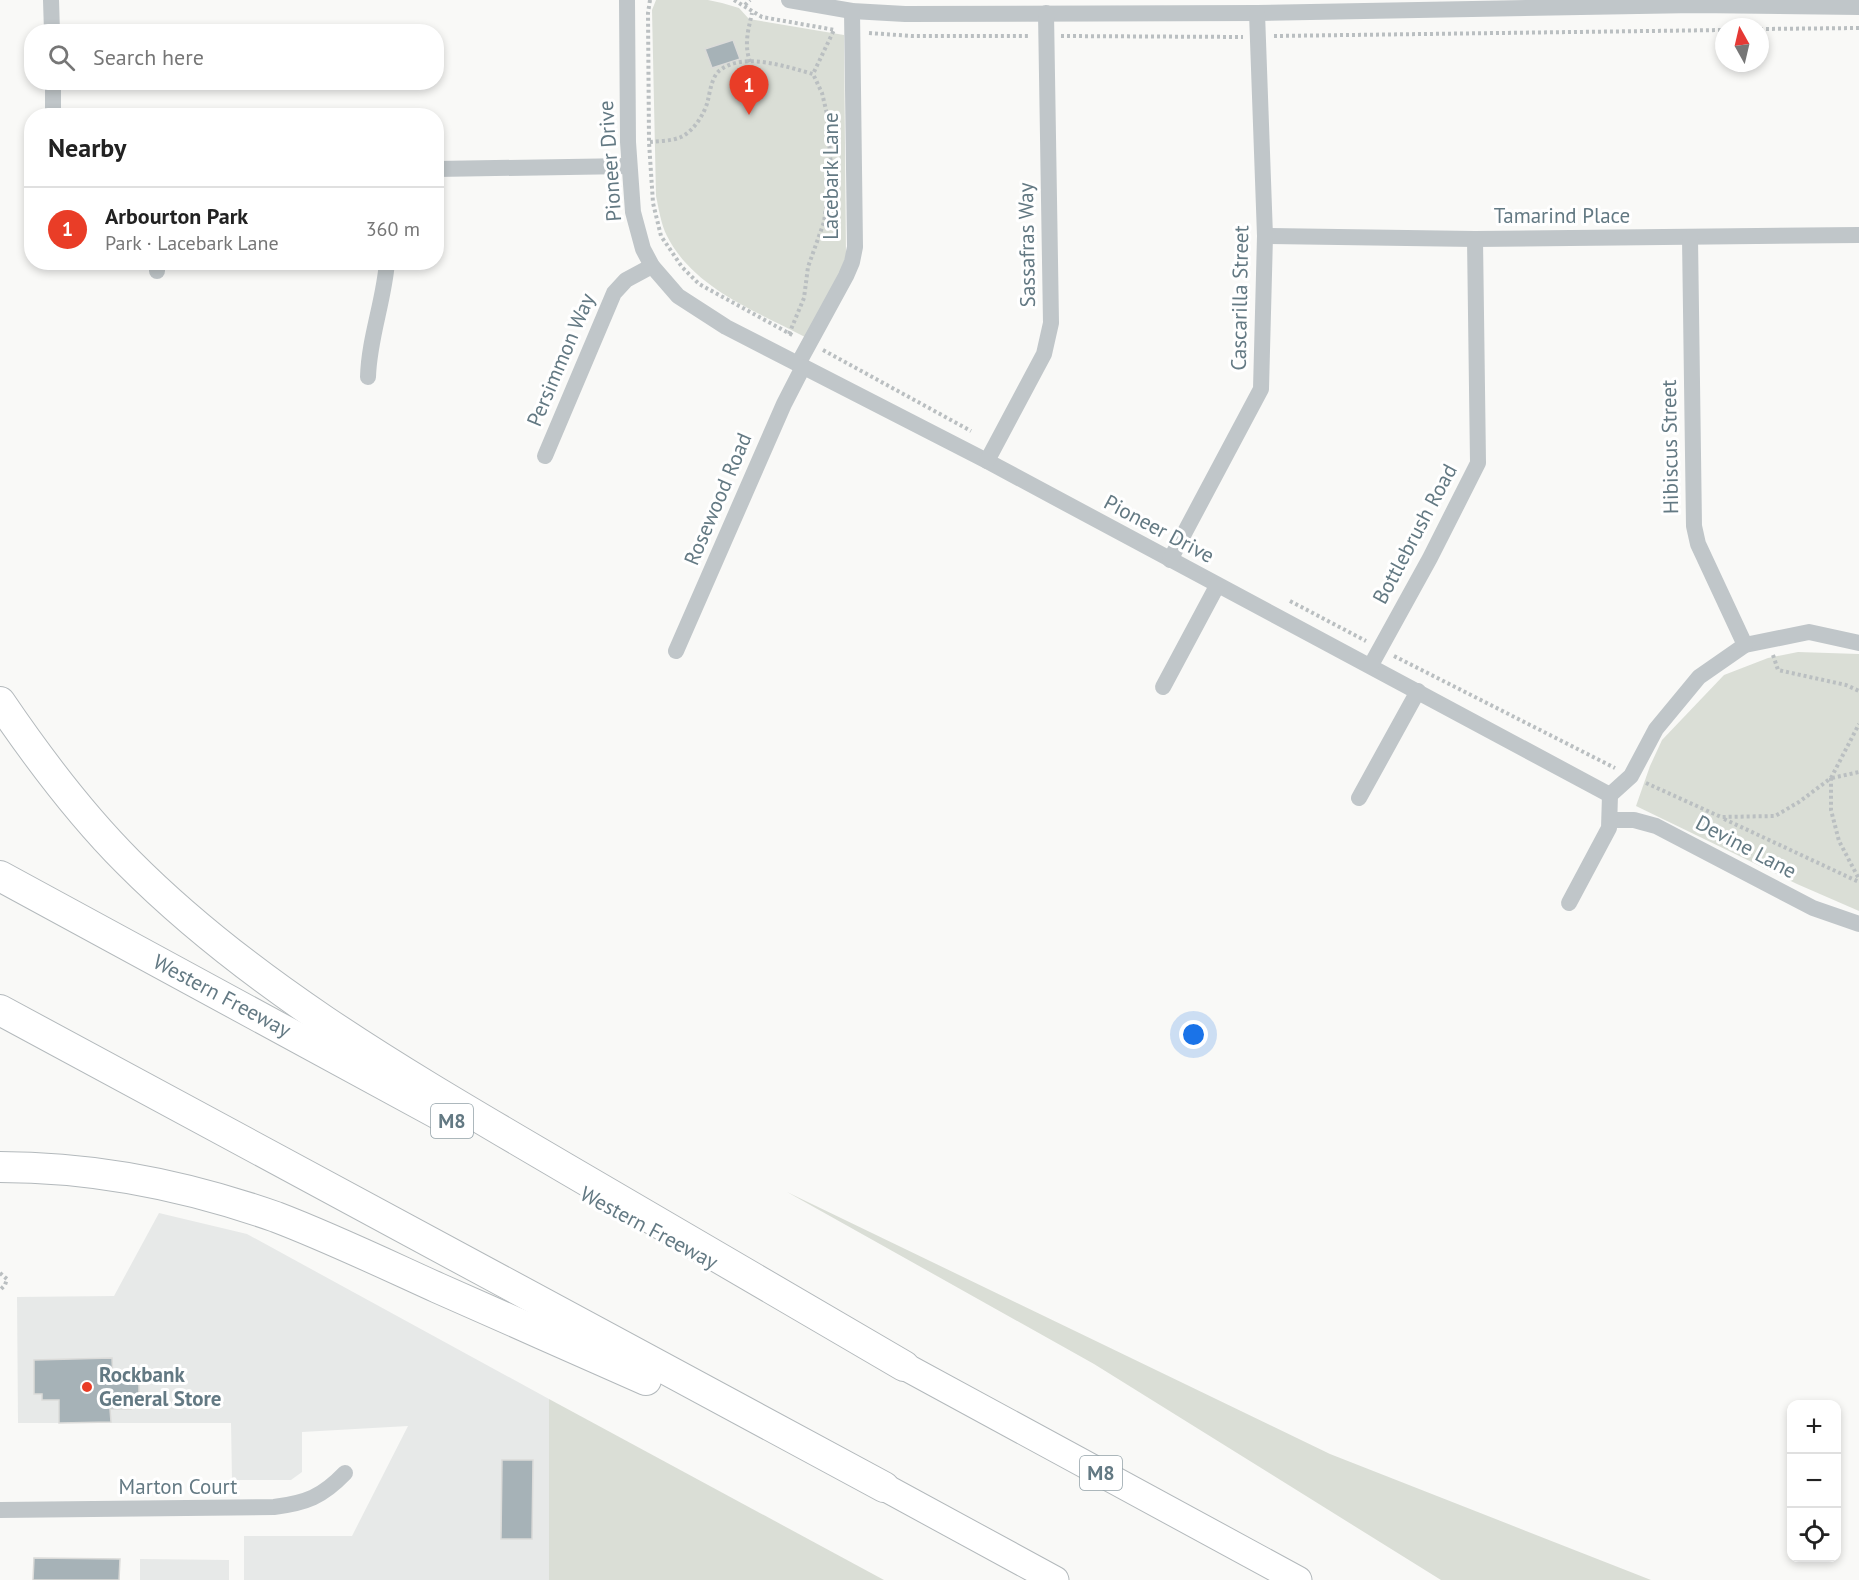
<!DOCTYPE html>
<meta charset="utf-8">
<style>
:root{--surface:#fff;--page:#f6f6f6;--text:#222;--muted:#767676;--line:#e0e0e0;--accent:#e93d27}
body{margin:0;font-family:"PT Sans",sans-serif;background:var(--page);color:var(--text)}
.controls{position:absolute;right:18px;bottom:18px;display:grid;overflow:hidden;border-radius:12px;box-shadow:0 3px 9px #0003}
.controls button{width:54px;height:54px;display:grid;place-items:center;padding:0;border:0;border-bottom:2px solid var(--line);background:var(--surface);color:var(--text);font:30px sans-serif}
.compass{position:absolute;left:1715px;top:18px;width:54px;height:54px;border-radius:50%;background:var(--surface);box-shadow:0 3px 9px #0003;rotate:352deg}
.you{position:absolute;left:1194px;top:1035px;width:21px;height:21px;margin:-15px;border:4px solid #fff;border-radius:50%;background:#1a73e8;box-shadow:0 0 0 9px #1a73e833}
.badge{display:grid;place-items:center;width:39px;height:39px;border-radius:50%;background:var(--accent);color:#fff;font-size:20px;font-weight:700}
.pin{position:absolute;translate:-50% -50px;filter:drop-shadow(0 2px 3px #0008)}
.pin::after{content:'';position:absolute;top:32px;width:21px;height:18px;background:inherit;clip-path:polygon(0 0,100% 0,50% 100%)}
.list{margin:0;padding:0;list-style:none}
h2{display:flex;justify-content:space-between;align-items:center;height:78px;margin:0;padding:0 24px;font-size:26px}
h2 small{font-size:20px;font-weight:400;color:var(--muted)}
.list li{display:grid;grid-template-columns:39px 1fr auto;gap:18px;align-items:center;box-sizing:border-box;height:84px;padding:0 24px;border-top:2px solid var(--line)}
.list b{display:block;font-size:22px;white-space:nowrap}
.list p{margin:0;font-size:20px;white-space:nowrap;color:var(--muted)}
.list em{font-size:20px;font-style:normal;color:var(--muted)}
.icon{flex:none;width:33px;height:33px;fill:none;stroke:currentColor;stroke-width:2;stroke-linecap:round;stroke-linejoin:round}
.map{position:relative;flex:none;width:1859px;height:1580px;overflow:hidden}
.search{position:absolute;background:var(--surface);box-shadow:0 3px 9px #0003;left:24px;top:24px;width:420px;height:66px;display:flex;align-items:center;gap:15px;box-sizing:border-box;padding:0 21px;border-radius:24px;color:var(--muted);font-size:22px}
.panel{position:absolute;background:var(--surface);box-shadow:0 3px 9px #0003;left:24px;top:108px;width:420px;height:162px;border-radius:24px}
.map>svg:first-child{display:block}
.built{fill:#e7e9e8}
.green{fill:#daded6}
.building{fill:#a6b2b7;stroke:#dbdbd9;stroke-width:1.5}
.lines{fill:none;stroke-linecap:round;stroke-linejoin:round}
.trunk-casing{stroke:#b3b9bc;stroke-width:29}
.motorway-casing{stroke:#b3b9bc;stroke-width:32}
.path{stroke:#babfc1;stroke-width:4;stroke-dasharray:3 3;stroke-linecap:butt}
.minor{stroke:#c0c6c9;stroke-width:16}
.trunk{stroke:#fff;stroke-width:27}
.motorway{stroke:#fff;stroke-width:30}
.poi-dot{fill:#e93d27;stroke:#fff;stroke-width:2}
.labels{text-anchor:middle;stroke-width:6;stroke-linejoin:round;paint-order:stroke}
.shield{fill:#fff;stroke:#92a1a8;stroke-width:1.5}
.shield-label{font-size:20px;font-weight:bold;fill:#637983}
.street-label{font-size:21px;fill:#637983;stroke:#fff}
.poi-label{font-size:21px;font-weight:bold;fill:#637983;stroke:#fff;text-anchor:start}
</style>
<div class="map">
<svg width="1859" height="1580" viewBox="0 0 1859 1580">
<rect width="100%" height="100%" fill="#f9f9f7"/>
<g class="built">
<path d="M159,1213L247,1234L549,1399V1580H244V1536H352L408,1426L302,1432V1472L291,1480H232L231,1423H18L17,1297L114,1296Z"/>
<path d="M140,1559L229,1560V1580H140Z"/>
</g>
<g class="green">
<path d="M656,0H708L722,3L739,8L749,19L844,35L846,256L839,275L805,337C756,311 694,289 667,236C661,224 659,210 656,196L652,10Z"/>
<path d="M1798,652L1859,654V911L1797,884L1636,806L1650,766L1662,740L1724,675L1768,658Z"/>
<path d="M787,1192L1330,1454L1651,1580H1441L1094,1364Z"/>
<path d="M549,1399L884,1580H549Z"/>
</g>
<g class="building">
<path d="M733,40L740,59L712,68L705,49Z"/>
<path d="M112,1358L113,1380L139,1379V1400H131V1409H110L111,1422L59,1423V1400H42V1394H34V1360Z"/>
<path d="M502,1460H533L532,1539H501Z"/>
<path d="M34,1558L120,1559L119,1580H33Z"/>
</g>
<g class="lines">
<defs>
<g id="trunk">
<path d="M904,1366L1298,1580"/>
<path d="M884,1487L1055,1580"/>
</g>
<g id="motorway">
<path d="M0,702C38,758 80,814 128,862C253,988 412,1078 565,1168C678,1234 791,1300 904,1366"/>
<path d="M0,876L438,1114"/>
<path d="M0,1010L884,1487"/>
<path d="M0,1167C93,1167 188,1186 276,1217C331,1238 385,1264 438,1288C507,1319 577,1349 646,1380"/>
</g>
</defs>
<use href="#trunk" class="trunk-casing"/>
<use href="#motorway" class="motorway-casing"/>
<g class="path">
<path d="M650,0L648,13L649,142L653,203L661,236L682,267L699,284L794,336"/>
<path d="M734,0L762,17L835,30"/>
<path d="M745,5L750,0"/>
<path d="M1760,29L1859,28"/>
<path d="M869,33L912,36H1030"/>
<path d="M1061,36L1243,37"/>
<path d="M1274,36L1724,30"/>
<path d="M750,62C744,44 748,31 752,13"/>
<path d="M650,142C660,141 672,141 681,137C694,131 705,113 708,100C710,91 712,77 719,71C743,51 787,67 813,74L834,30"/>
<path d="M789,334L804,298L808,267L824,222L829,186L831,167L827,114L822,93L813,74"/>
<path d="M823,350L971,431"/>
<path d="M1290,601L1366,641"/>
<path d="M1773,655L1778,670L1846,685L1859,691"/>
<path d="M1394,656L1615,768"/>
<path d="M1831,778L1859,724"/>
<path d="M1832,778L1859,772"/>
<path d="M1646,783L1721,817L1775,816L1799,802L1831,778V810L1839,841L1859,879"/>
<path d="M1724,819L1859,882"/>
<path d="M0,1273L7,1279L5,1285L0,1290"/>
</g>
<g class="minor">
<path d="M51,0L52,32"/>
<path d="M627,0L628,142L633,212L643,249L652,266L678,296L726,327L987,461L1610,795L1631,776L1656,729L1699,677L1745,645L1809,632L1859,643"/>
<path d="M789,0L852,11L905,14L1257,13L1695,5L1859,7"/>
<path d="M53,82V116"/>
<path d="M436,169L629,166"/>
<path d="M1265,236L1475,239L1859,235"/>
<path d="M1690,238L1694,526L1698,544L1745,645"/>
<path d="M157,271V262"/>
<path d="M798,364L846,276L852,262L855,247L852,11"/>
<path d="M368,377C369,338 384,301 387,262"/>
<path d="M545,456L614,293L626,280L652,266"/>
<path d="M987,461L1044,354L1051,323L1046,13"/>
<path d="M1170,560L1261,389L1265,236L1257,13"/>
<path d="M676,651L784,404L803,367"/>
<path d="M1371,665L1430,558L1478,463L1475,239"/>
<path d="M1163,687L1217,586"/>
<path d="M1359,798L1418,691"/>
<path d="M1610,820H1634L1656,826L1813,908L1859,924"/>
<path d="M1569,903L1609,828L1610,795"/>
<path d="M0,1510L274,1507C306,1503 322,1497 345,1473"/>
</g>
<use href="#trunk" class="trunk"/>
<use href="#motorway" class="motorway"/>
</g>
<circle class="poi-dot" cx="87" cy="1387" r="6"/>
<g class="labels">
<g class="shield">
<rect x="431" y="1104" width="42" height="34" rx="4.5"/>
<rect x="1080" y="1456" width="42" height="34" rx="4.5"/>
</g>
<g class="shield-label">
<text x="452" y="1128">M8</text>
<text x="1101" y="1480">M8</text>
</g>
<g class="street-label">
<text transform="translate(610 161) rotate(-94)" y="7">Pioneer Drive</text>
<text transform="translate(831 176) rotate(-90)" y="7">Lacebark Lane</text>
<text x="1562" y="223">Tamarind Place</text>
<text transform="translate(1027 245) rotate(-91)" y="7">Sassafras Way</text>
<text transform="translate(1240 298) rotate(-89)" y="7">Cascarilla Street</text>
<text transform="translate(561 360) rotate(-67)" y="7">Persimmon Way</text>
<text transform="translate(1670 447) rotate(-91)" y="7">Hibiscus Street</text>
<text transform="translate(718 499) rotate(-67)" y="7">Rosewood Road</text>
<text transform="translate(1159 529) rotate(28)" y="7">Pioneer Drive</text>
<text transform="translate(1415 534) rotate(-62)" y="7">Bottlebrush Road</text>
<text transform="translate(1746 847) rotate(28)" y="7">Devine Lane</text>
<text transform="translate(222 996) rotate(28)" y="7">Western Freeway</text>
<text transform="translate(649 1228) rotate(28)" y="7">Western Freeway</text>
<text x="178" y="1494">Marton Court</text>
</g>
<g class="poi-label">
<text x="99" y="1382">Rockbank<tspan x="99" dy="24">General Store</tspan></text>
</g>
</g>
</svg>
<div class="controls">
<button>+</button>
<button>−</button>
<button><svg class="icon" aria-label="locate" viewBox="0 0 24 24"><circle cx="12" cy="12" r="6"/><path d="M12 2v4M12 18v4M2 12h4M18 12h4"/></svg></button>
</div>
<svg class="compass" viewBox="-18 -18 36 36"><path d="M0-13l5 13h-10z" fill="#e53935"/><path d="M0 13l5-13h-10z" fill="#767676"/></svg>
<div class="you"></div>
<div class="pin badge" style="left:749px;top:115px">1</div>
<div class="search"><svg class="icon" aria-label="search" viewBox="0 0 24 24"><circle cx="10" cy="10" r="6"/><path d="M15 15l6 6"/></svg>Search here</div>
<section class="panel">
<h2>Nearby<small></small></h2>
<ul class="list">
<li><span class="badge">1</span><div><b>Arbourton Park</b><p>Park · Lacebark Lane</p></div><em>360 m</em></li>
</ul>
</section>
</div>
